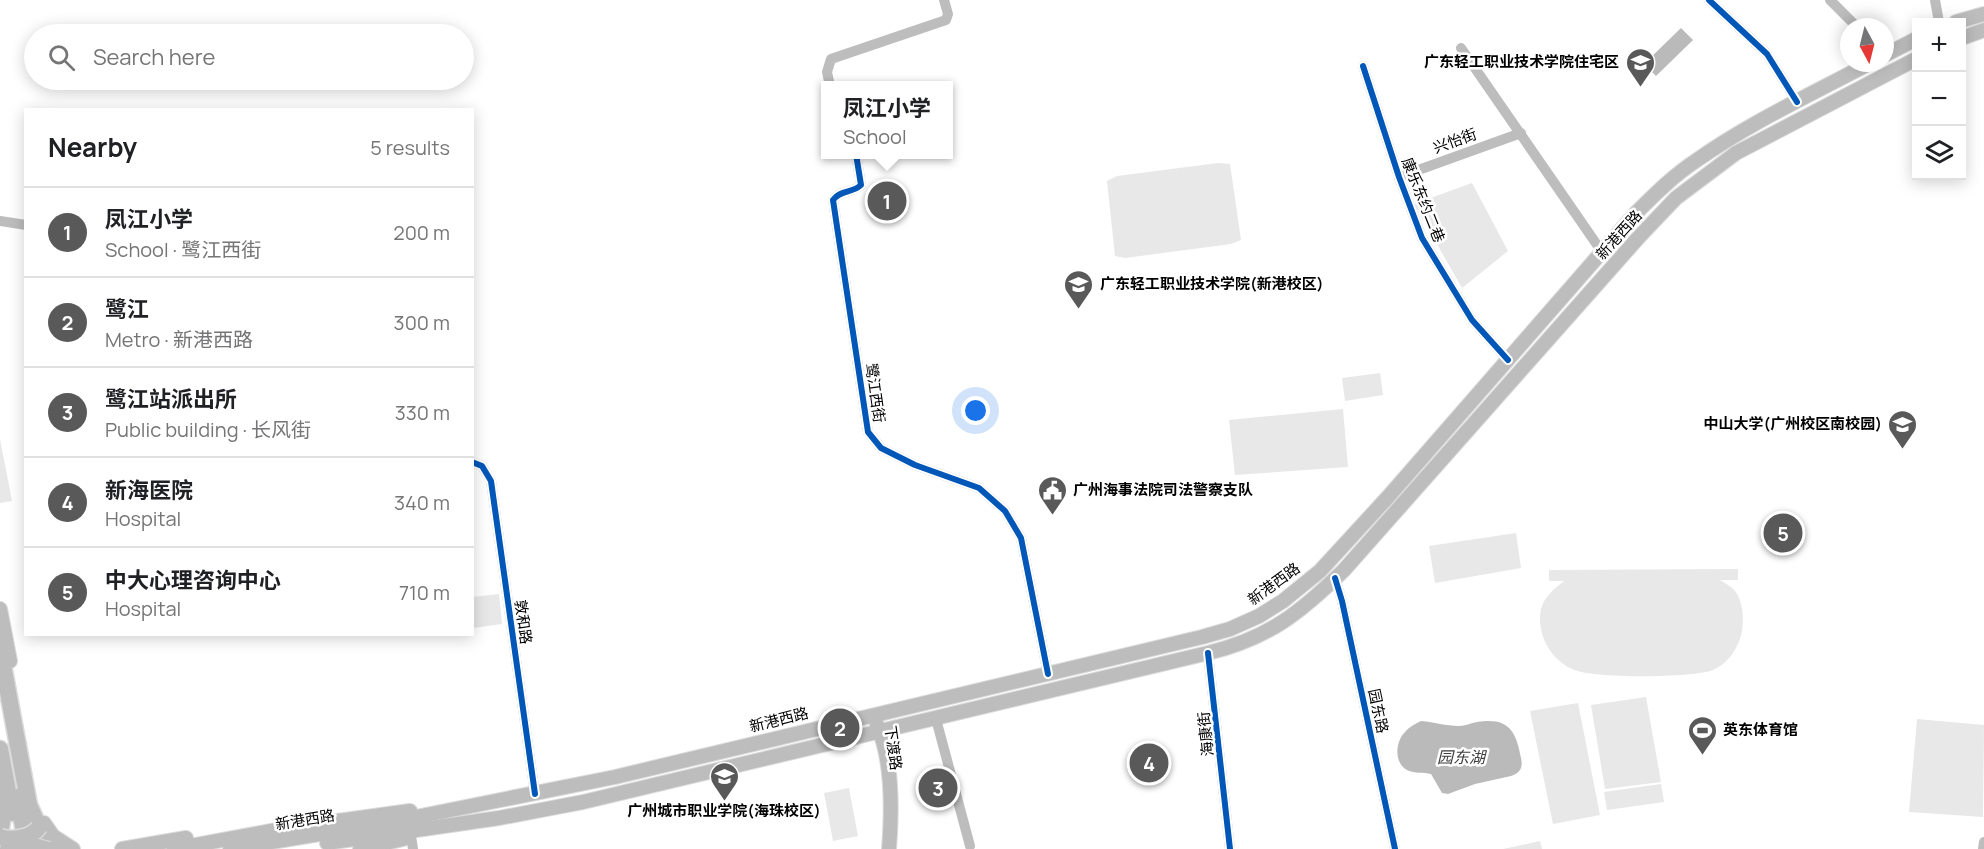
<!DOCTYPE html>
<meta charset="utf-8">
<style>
:root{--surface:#fff;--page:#f6f6f6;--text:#202124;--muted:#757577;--line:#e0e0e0;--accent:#595959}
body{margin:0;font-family:Manrope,"Noto Sans SC",sans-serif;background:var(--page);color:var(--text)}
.controls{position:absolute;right:18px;top:18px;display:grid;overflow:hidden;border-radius:0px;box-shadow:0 3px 15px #0003}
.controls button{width:54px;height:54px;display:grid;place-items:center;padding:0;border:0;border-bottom:2px solid var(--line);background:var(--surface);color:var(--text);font:30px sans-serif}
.compass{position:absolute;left:1840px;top:18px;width:54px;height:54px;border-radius:50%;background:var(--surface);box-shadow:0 3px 15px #0003;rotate:173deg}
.you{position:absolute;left:976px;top:411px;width:21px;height:21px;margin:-15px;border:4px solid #fff;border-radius:50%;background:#1a73e8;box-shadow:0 0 0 9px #1a73e833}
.badge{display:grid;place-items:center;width:39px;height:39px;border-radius:50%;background:var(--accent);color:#fff;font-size:20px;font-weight:700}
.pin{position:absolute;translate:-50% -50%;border:3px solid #fff;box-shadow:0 2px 6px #0006}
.popup{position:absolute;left:821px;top:81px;width:132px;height:78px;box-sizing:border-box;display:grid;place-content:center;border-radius:0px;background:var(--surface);filter:drop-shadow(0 2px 4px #0005);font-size:20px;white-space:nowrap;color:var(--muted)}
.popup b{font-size:22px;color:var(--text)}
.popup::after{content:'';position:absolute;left:50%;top:100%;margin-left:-12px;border:12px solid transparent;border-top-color:var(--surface)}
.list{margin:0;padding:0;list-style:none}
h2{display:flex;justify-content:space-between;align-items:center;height:78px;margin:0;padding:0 24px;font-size:26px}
h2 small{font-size:20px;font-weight:400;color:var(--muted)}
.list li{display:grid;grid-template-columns:39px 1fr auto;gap:18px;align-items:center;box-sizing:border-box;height:90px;padding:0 24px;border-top:2px solid var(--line)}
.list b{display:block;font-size:22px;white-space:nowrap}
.list p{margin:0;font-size:20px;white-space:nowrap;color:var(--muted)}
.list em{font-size:20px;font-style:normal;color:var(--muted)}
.icon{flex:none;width:33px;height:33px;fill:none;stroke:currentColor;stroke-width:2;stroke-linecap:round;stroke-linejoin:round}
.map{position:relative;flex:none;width:1984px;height:849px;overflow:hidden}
.search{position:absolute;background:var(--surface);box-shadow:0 3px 15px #0003;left:24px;top:24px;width:450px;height:66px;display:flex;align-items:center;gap:15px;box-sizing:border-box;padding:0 21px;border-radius:33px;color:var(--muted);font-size:22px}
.panel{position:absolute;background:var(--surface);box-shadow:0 3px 15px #0003;left:24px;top:108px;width:450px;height:528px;border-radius:0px}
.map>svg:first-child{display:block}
.green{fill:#e8e8e8}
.water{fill:#bababa}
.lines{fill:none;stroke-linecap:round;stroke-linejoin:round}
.major-casing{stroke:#dbdbdb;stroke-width:16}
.highway-casing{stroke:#dbdbdb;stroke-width:19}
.minor{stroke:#bdbdbd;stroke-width:10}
.major{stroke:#bdbdbd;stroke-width:14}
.highway{stroke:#bdbdbd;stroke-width:16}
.major-bridge-casing{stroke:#dbdbdb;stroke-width:16;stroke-linecap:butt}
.highway-bridge-casing{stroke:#dbdbdb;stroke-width:19;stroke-linecap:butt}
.major-bridge{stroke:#bdbdbd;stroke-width:14}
.highway-bridge{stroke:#bdbdbd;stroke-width:16}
.cycleway-casing{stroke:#fff;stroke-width:10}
.cycleway{stroke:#0057b8;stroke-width:6}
.labels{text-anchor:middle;stroke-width:5;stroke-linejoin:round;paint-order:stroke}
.poi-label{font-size:15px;font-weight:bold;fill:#000;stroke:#fff;text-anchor:start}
.street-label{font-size:15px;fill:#000;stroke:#fff}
.water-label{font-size:16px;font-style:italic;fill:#3e3e3e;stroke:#fff}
</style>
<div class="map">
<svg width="1984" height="849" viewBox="0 0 1984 849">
<rect width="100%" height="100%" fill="#fff"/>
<g class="green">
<path d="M1218,163L1230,164L1241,240L1231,244L1125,258L1115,256L1107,181L1117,176Z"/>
<path d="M1472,183L1508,251L1462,288L1414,204Z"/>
<path d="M1380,373L1383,395L1345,401L1342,378Z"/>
<path d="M1343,409L1348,467L1235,475L1229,420Z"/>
<path d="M0,439L12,501L0,503Z"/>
<path d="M1516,533L1521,568L1435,583L1429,546Z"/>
<path d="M1738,569V580H1720C1725,583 1732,587 1735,591C1743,601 1744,619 1742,631C1739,647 1729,663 1713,670C1693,678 1591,679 1572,669C1550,659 1536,633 1541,609C1544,597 1555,588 1564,581H1549V570Z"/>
<path d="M499,594L502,624L473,628V597Z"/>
<path d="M1646,697L1661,782L1605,789L1591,705Z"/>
<path d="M1578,703L1600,815L1553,824L1530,711Z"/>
<path d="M1917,719L1984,725L1983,817L1909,812Z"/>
<path d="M1661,784L1664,802L1607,810L1604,792Z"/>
<path d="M849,788L858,836L833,841L824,793Z"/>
<path d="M1540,841L1542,849H1503Z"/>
</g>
<g class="water">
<path d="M1681,28L1693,40L1656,76L1644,64Z"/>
<path d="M1421,721C1434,722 1446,726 1459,726C1465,726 1471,723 1477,722C1508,717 1516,730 1521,758C1523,767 1521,773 1511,776L1475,784L1448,794L1442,793L1431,774C1423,772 1415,774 1407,770C1394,763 1395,742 1405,732C1409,727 1415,724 1421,721Z"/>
</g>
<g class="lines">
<defs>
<g id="major">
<path d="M1956,22L1984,14"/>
<path d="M1962,38L1984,30"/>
<path d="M1885,55L1916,39"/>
<path d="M0,609L10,661"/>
<path d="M877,725C893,760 892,811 889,849"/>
<path d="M44,823L53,836L73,849"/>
<path d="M327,843L499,818L583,802L1208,653C1269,638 1300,613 1344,570L1638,238L1676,198L1736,153L1916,59"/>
<path d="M122,849L186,838"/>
<path d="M174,849L287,828L410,811"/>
<path d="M230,849L386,823L615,777L1202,637L1230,629L1259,616L1283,601L1320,571L1388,497L1635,214C1654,195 1674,175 1697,160C1751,122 1812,94 1870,63"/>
<path d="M360,849L403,839"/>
</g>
<g id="highway">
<path d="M0,649L29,805L39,827L52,849"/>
<path d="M0,749L12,813"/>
<path d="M18,797L27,849"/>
<path d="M0,801L2,821L0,834"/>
</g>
</defs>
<use href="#major" class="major-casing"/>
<use href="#highway" class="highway-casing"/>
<g class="minor">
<path d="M1709,0L1767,54L1797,102"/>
<path d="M1830,0L1857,27"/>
<path d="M1935,0L1939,22"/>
<path d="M1461,48L1602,252"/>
<path d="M1363,66L1399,177L1422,238L1472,320L1508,360"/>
<path d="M830,86L827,72L831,59L946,20L948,14L944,0"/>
<path d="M856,154L861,185C853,193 840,190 833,200L868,432L881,448L915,465L979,488L1005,511L1021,538L1048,674"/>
<path d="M1399,177L1521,133"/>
<path d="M0,221L26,225"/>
<path d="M472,462L482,466L491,481L535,794"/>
<path d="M1335,578L1342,601L1395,849"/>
<path d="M1208,653L1230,849"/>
<path d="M936,719L970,846"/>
<path d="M411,836L413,849"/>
<path d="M1983,849L1984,842"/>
</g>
<use href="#major" class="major"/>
<use href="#highway" class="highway"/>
<defs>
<path id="major-bridge" d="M7,849L27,843L49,849"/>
<path id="highway-bridge" d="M0,837C12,841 32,838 39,827"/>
</defs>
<use href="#major-bridge" class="major-bridge-casing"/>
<use href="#highway-bridge" class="highway-bridge-casing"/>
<use href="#major-bridge" class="major-bridge"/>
<use href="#highway-bridge" class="highway-bridge"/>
<defs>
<g id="cycleway">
<path d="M1709,0L1767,54L1797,102"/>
<path d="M1363,66L1399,177L1422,238L1472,320L1508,360"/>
<path d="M856,154L861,185C853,193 840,190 833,200L868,432L881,448L915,465L979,488L1005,511L1021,538L1048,674"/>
<path d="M472,462L482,466L491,481L535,794"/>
<path d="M1335,578L1342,601L1395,849"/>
<path d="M1208,653L1230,849"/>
</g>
</defs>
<use href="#cycleway" class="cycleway-casing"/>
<use href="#cycleway" class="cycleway"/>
</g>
<defs>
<symbol id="university-pin" viewBox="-11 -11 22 30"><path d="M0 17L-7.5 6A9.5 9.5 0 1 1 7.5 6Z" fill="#595959" stroke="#fff"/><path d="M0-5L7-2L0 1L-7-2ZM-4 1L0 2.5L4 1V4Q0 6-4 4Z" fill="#fff"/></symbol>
<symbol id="civic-pin" viewBox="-11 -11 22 30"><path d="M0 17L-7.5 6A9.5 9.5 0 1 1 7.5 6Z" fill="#595959" stroke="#fff"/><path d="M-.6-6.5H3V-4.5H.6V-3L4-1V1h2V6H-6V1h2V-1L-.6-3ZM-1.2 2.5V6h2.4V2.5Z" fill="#fff"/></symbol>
<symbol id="stadium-pin" viewBox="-11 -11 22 30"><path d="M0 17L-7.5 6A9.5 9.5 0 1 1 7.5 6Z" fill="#595959" stroke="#fff"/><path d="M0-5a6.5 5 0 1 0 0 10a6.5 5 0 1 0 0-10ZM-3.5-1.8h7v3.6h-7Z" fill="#fff"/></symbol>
</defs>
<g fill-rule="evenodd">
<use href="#university-pin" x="1624" y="46" width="33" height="45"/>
<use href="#university-pin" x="1062" y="268" width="33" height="45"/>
<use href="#university-pin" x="1886" y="408" width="33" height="45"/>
<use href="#civic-pin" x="1036" y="474" width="33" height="45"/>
<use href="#stadium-pin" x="1686" y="714" width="33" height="45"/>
<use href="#university-pin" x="708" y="760" width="33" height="45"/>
</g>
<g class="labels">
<g class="poi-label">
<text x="1619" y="67" text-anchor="end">广东轻工职业技术学院住宅区</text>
<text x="1100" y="289">广东轻工职业技术学院(新港校区)</text>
<text x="1882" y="429" text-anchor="end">中山大学(广州校区南校园)</text>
<text x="1073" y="495">广州海事法院司法警察支队</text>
<text x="1723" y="735">英东体育馆</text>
<text x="724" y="816" text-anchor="middle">广州城市职业学院(海珠校区)</text>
</g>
<g class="street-label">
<text transform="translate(1455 141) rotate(-20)" y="5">兴怡街</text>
<text transform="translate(1423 200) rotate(68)" y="5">康乐东约二巷</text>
<text transform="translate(1619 235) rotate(-48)" y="5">新港西路</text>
<text transform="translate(875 393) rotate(82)" y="5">鹭江西街</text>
<text transform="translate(1274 584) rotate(-36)" y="5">新港西路</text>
<text transform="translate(523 622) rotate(82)" y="5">敦和路</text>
<text transform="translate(1378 711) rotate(78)" y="5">园东路</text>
<text transform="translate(779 720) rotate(-14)" y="5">新港西路</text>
<text transform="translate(1206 734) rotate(-96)" y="5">海康街</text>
<text transform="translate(893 748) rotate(82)" y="5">下渡路</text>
<text transform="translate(305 820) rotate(-9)" y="5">新港西路</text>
</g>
<g class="water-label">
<text x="1461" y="763">园东湖</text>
</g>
</g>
</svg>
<div class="controls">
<button>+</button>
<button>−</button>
<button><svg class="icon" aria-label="layers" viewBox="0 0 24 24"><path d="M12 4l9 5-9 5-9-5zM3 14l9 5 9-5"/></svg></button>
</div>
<svg class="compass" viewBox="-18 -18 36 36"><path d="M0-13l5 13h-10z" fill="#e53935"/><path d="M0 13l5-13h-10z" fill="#757577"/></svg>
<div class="you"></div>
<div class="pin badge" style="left:887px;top:201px">1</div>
<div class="popup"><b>凤江小学</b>School</div>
<div class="pin badge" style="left:840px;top:728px">2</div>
<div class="pin badge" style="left:938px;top:788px">3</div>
<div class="pin badge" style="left:1149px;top:763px">4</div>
<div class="pin badge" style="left:1783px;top:533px">5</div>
<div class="search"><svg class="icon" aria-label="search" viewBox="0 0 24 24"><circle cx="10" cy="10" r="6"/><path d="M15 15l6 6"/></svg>Search here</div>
<section class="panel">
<h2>Nearby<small>5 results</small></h2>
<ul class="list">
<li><span class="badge">1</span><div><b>凤江小学</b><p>School · 鹭江西街</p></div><em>200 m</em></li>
<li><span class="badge">2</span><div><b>鹭江</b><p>Metro · 新港西路</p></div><em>300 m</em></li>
<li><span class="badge">3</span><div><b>鹭江站派出所</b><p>Public building · 长风街</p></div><em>330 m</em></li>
<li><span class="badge">4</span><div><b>新海医院</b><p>Hospital</p></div><em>340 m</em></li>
<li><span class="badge">5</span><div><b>中大心理咨询中心</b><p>Hospital</p></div><em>710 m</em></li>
</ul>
</section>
</div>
